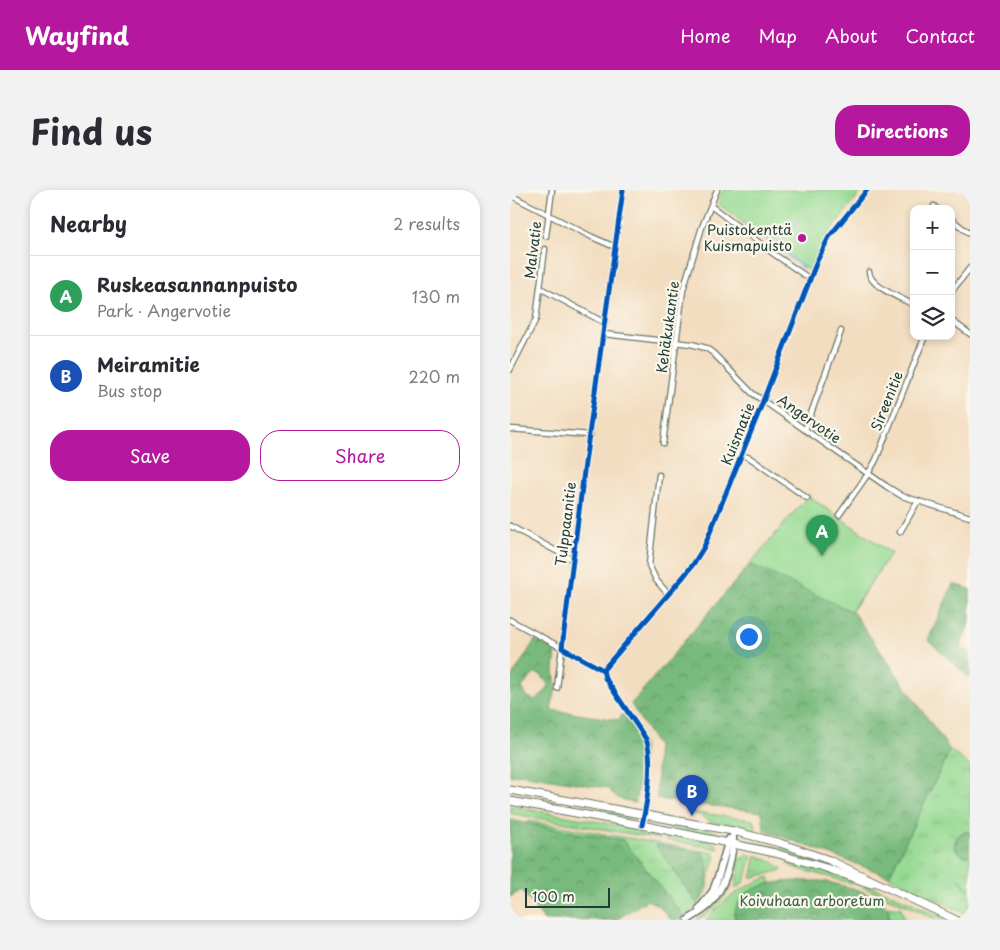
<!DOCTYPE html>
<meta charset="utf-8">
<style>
:root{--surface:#fff;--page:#f2f2f3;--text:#2b2b33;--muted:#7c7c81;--line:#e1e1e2;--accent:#b5179e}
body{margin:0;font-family:"Playpen Sans",sans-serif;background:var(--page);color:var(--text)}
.controls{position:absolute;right:15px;top:15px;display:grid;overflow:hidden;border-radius:10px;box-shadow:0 2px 8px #0003}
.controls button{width:45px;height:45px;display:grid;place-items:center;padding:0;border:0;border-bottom:1px solid var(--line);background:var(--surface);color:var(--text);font:25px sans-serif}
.scale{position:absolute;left:15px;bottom:12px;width:85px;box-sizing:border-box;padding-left:5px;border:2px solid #1f3d34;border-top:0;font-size:14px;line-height:18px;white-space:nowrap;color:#1f3d34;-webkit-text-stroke:4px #fbf7ec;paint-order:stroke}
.you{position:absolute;left:238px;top:446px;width:18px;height:18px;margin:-12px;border:4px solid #fff;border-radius:50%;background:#1a73e8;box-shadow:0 0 0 8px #1a73e833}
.badge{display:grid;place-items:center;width:32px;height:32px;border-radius:50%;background:var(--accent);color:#fff;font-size:16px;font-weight:700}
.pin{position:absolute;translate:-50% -41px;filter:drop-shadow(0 1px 2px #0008)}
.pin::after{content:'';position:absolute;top:26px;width:18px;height:15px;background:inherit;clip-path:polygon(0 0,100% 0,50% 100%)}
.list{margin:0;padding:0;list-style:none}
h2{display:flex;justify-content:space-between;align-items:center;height:65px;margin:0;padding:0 20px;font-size:21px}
h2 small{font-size:16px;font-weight:400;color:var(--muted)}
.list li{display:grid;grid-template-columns:32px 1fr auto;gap:15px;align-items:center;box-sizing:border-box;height:80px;padding:0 20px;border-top:1px solid var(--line)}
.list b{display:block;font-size:19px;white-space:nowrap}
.list p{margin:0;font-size:16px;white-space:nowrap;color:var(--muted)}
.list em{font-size:16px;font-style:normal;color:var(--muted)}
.actions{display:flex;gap:10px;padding:15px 20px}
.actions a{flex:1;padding:11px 0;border:1px solid var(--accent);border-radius:20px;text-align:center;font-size:18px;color:var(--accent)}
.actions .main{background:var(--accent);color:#fff}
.icon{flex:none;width:28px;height:28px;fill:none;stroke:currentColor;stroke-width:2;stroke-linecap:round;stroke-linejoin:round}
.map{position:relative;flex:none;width:460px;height:730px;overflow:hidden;border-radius:20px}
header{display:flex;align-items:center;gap:30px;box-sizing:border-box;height:70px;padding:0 25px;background:var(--accent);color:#fff}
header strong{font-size:24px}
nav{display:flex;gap:28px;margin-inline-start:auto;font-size:18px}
.intro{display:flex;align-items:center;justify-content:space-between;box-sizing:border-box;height:120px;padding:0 30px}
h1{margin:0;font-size:35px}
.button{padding:12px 22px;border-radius:20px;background:var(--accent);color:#fff;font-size:18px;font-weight:700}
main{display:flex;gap:30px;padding:0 30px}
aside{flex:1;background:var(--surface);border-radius:20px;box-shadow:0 2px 8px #0003}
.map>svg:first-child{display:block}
.grass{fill:url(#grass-tufts);stroke:#5a8c64}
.forest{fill:url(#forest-crowns);stroke:#4c7c58;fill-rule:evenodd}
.park{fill:#96da93;stroke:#5a8c64}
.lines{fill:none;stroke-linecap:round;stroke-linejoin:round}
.stream{stroke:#68afdf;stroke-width:2}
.minor-casing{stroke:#697565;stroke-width:7}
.secondary-casing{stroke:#697565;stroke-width:9}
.primary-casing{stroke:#697565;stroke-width:9}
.minor{stroke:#fff;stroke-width:4.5}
.secondary{stroke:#fff;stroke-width:6}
.primary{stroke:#fff;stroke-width:7}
.cycleway-casing{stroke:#fbf7ec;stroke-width:8}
.cycleway{stroke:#0057b8;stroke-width:5}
.poi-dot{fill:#b5179e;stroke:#fbf7ec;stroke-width:2}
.labels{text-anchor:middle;stroke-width:4.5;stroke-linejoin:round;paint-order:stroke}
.poi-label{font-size:14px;fill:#1f3d34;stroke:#fbf7ec;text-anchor:end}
.street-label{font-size:14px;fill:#1f3d34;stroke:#fbf7ec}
.park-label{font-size:14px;fill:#375c47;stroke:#fbf7ec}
</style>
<header>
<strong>Wayfind</strong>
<nav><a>Home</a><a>Map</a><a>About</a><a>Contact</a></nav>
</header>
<div class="intro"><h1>Find us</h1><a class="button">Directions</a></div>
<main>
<aside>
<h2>Nearby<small>2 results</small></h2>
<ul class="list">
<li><span class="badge" style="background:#2e9e5b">A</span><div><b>Ruskeasannanpuisto</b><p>Park · Angervotie</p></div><em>130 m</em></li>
<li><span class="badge" style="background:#1a4fb4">B</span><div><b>Meiramitie</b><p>Bus stop</p></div><em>220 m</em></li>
</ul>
<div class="actions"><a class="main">Save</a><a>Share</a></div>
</aside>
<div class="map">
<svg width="460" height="730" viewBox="0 0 460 730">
<defs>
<pattern id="grass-tufts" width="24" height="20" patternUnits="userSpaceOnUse" patternTransform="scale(1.25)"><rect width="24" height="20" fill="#96da93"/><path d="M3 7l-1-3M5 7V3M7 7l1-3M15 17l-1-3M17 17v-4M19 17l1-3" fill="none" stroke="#81bc7f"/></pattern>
<pattern id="forest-crowns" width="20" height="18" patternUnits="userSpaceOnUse" patternTransform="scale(1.25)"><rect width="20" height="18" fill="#78ba7d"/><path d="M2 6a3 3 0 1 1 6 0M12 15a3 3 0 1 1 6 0" fill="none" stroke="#629867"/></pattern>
</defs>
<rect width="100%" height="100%" fill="#fbf7ec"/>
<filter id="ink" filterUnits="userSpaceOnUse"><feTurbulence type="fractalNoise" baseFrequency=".02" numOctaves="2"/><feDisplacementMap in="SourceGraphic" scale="10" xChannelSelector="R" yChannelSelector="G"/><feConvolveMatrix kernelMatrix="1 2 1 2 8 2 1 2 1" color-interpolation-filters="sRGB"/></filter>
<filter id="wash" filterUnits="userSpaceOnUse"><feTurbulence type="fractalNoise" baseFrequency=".0096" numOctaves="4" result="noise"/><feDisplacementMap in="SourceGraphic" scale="20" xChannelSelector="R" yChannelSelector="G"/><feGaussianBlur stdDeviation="1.12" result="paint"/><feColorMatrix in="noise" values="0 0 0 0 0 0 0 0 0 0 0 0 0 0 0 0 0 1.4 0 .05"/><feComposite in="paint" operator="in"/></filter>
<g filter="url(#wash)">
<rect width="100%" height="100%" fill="#f3ddc0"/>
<g class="grass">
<path d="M440,560L460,576V642C449,641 442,650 446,660L455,667L460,666V701L448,687L460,703V726L379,686Z"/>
<path d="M0,604L124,626V627L122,629L0,607Z"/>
<path d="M0,616L152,643L150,649L4,624L0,623Z"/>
<path d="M182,622L243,630L246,635L245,641L202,632L189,625L182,624Z"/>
<path d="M20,631L204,663L206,667L199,687L196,703L188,715L174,727L113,650L66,643L17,633Z"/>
<path d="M159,632C172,634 208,638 215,649L158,638Z"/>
<path d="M157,644L201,652L206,654L209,659L156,650Z"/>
<path d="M233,650L286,661L353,688L227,652Z"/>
<path d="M236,664L242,665C238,676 238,695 225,698L230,669Z"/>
<path d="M246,665L264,673L273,680L241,688Z"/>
<path d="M225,666L227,668C225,678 224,692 219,700C215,708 194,729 186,730C209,711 216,694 225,666Z"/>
<path d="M277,673C334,682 387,706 439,730H428L398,716L348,695L282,677Z"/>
<path d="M259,687L261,693C240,702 227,705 224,730H195C215,709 231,697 259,687Z"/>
<path d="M376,716L391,718L395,730H379V722Z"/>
</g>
<g class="forest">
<path d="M298,306L381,363L342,421L440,560L379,686L254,640L252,622L147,609V556L121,514Z"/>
<path d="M443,394L460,399V430L450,459L460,462V488L418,450Z"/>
<path d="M25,450L46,461L44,480L46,498L41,520L108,530L114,523L134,557L125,613L108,608L97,598L10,584L0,586V490ZM25,483L31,485L39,495L36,501L25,510L16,506L12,497Z"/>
<path d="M0,630L66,643L113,650L174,727L169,730H161L148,715L137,710L106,730H34L12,700L0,707Z"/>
<path d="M456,642H460L459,666L452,665L445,657C445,649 448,644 456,642Z"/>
<path d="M146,655L192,663C204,680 195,698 188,715Z"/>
<path d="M311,691C326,693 366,703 375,715C379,719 379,724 379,730H224C225,725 225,719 227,715C240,688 287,691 311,691Z"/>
</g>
<g class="park">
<path d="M213,0H348L351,2L315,47L299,81L208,14Z"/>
<path d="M298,306L381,363L341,421L240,374Z"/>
</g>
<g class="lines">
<g class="stream">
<path d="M257,45L270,55V59"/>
<path d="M275,48L289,29"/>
<path d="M275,63L293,78"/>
</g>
</g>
</g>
<g filter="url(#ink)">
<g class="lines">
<defs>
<g id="minor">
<path d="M113,0L75,273L52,458L93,480L95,488L136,549C144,569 137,614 132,635"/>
<path d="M0,5L82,47L105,57"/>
<path d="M201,16L264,64L300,89"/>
<path d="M424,16L427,19"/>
<path d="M441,29L460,44"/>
<path d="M36,46L42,0"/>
<path d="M359,82C360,97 393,109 404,115"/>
<path d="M30,98L95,133"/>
<path d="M441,102L460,78"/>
<path d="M441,130L460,144"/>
<path d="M94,144L181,154L196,158L203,163L242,203L376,296L392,306L460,327"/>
<path d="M0,180L26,129L35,59"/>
<path d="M0,239L80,245"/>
<path d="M295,240L331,141"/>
<path d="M153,253L173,100L192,37L207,0"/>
<path d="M232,265L240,268L297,308"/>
<path d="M149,285L139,375L146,390L158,404"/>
<path d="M329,325L358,284L366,270L415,146"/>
<path d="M0,336L63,370"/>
<path d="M390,342L408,311"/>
<path d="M0,430L52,458L47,498"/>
<path d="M93,480L174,386L184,373L194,357L250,219L307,71L319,47L357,0"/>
</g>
<g id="secondary">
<path d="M189,719L203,701L209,684L219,649"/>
<path d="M178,730C185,725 195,720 201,713C216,694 224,666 223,641"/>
</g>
<g id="primary">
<path d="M0,600L223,641L270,653L319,670L446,730"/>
<path d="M0,611L132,635L223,654L265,663L316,678L361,694"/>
</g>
</defs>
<use href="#minor" class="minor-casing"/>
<use href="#secondary" class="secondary-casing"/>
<use href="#primary" class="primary-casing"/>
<use href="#minor" class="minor"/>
<use href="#secondary" class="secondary"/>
<use href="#primary" class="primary"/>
<defs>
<g id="cycleway">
<path d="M113,0L75,273L52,458L93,480L95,488L136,549C144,569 137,614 132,635"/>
<path d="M93,480L174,386L184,373L194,357L250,219L307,71L319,47L357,0"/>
</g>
</defs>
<use href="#cycleway" class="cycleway-casing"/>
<use href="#cycleway" class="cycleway"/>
</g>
</g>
<circle class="poi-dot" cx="292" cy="48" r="5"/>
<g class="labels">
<g class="poi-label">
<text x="282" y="45">Puistokenttä<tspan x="282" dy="16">Kuismapuisto</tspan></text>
</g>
<g class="street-label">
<text transform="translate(23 60) rotate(-83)" y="5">Malvatie</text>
<text transform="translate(158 137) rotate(-82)" y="5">Kehäkukantie</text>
<text transform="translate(377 211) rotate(-68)" y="5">Sireenitie</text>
<text transform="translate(299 229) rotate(35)" y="5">Angervotie</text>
<text transform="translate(228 244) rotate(-68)" y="5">Kuismatie</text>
<text transform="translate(56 334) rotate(-83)" y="5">Tulppaanitie</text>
</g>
<g class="park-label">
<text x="302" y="716">Koivuhaan arboretum</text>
</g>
</g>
</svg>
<div class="controls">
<button>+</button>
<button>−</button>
<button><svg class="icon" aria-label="layers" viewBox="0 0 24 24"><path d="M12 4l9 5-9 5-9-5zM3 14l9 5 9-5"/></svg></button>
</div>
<div class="scale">100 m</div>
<div class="you"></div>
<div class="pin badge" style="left:312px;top:366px;background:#2e9e5b">A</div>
<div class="pin badge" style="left:182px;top:626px;background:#1a4fb4">B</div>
</div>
</main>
